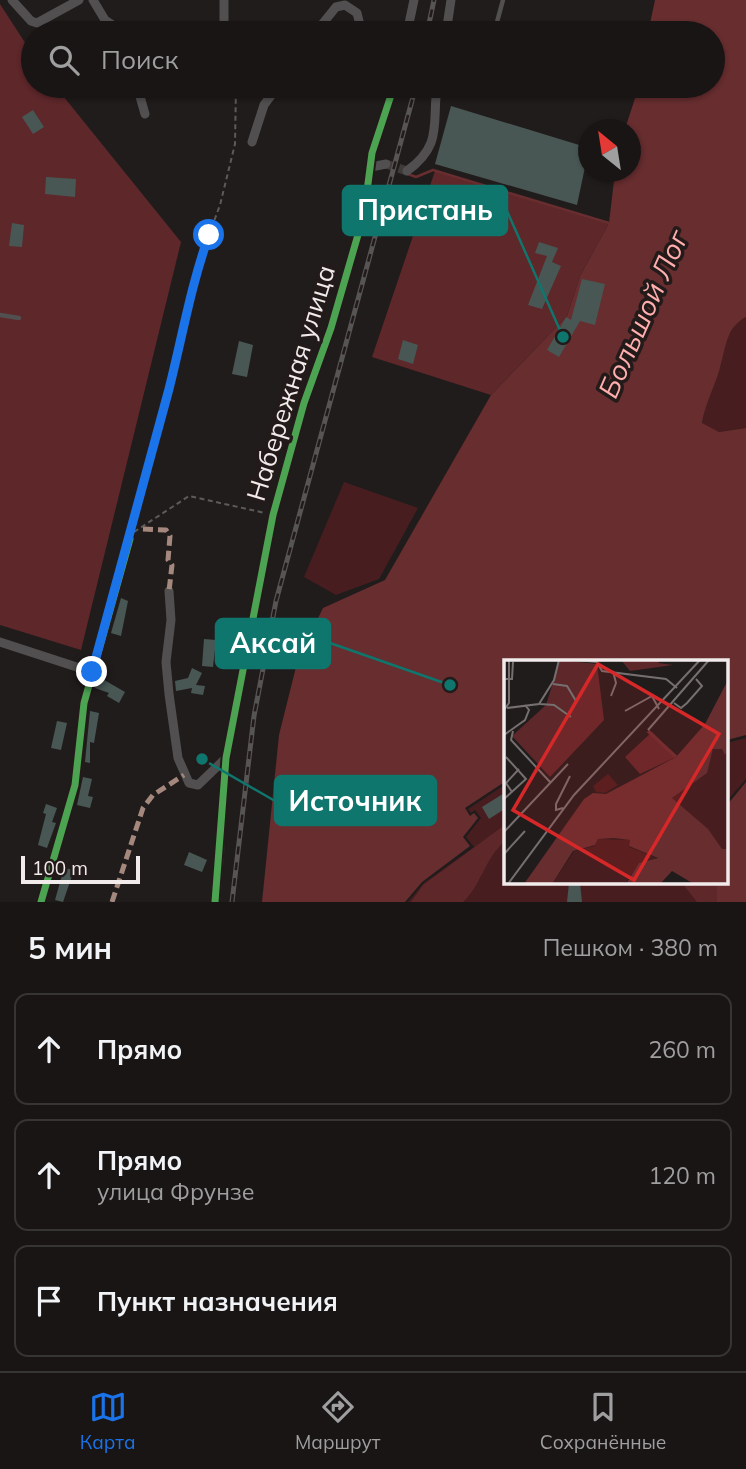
<!DOCTYPE html>
<html lang="ru">
<meta charset="utf-8">
<style>
:root{--surface:#191515;--page:#221e1e;--text:#f1f3f6;--muted:#9f9fa0;--line:#373434;--accent:#1a73e8}
body{margin:0;font-family:Mulish,sans-serif;background:var(--page);color:var(--text)}
.compass{position:absolute;left:578px;top:119px;width:63px;height:63px;border-radius:50%;background:var(--surface);box-shadow:0 2px 5px #0004;rotate:330deg}
.scale{position:absolute;left:21px;bottom:18px;width:119px;box-sizing:border-box;padding-left:7px;border:4px solid #f2ebeb;border-top:0;font-size:19px;line-height:24px;white-space:nowrap;color:#f2ebeb;-webkit-text-stroke:5px #231a1a;paint-order:stroke}
.stop{position:absolute;width:21px;height:21px;margin:-16px;border:5px solid #1a73e8;border-radius:50%;background:#fff}
.stop.end{background:#1a73e8;border-color:#fff;box-shadow:0 2px 7px #0008}
.list{margin:0;padding:0;list-style:none}
h2{display:flex;justify-content:space-between;align-items:center;height:91px;margin:0;padding:0 28px;font-size:30px}
h2 small{font-size:23px;font-weight:400;color:var(--muted)}
.list li{display:grid;grid-template-columns:46px 1fr auto;gap:21px;align-items:center;box-sizing:border-box;height:112px;margin:0 14px 14px;padding:0 14px;border:2px solid var(--line);border-radius:14px}
.list b{display:block;font-size:26px;white-space:nowrap}
.list p{margin:0;font-size:23px;white-space:nowrap;color:var(--muted)}
.list em{font-size:23px;font-style:normal;color:var(--muted)}
.icon{flex:none;width:38px;height:38px;fill:none;stroke:currentColor;stroke-width:2;stroke-linecap:round;stroke-linejoin:round}
.map{position:relative;flex:none;width:746px;height:902px;overflow:hidden}
.search{position:absolute;background:var(--surface);box-shadow:0 2px 5px #0004;left:21px;right:21px;top:21px;height:77px;display:flex;align-items:center;gap:18px;box-sizing:border-box;padding:0 24px;border-radius:38px;color:var(--muted);font-size:26px}
.sheet{height:469px;background:var(--surface)}
nav{display:flex;justify-content:space-around;align-items:center;box-sizing:border-box;height:98px;border-top:2px solid var(--line);background:var(--surface);font-size:19px;color:var(--muted)}
nav a{display:grid;justify-items:center;gap:4px}
nav .on{color:var(--accent)}
.map>svg:first-child{display:block}
.green{fill:#481d1f}
.forest{fill:#5e272a}
.water{fill:#672d2f}
.lines{fill:none;stroke-linecap:round;stroke-linejoin:round}
.stream{stroke:#672d2f;stroke-width:2.5}
.building{fill:#485754}
.minor-tunnel{stroke:#403b3b;stroke-width:9;stroke-dasharray:9 4.5;stroke-linecap:butt}
.path{stroke:#5d5a5a;stroke-width:2;stroke-dasharray:5 3.5;stroke-linecap:butt}
.service{stroke:#514f4f;stroke-width:4.5}
.minor{stroke:#514f4f;stroke-width:9}
.tertiary{stroke:#514f4f;stroke-width:10}
.rail-casing{stroke:#575454;stroke-width:5}
.rail{stroke:#231a1a;stroke-width:2.5;stroke-dasharray:8;stroke-linecap:butt}
.quiet{stroke:#a5887d;stroke-width:5;stroke-dasharray:10 5;stroke-linecap:butt}
.cycleway-casing{stroke:#231a1a;stroke-width:11}
.cycleway{stroke:#4ca352;stroke-width:7}
.route{stroke:#1a73e8;stroke-width:9}
.labels{text-anchor:middle;stroke-width:7;stroke-linejoin:round;paint-order:stroke}
.street-label{font-size:26px;fill:#f2ebeb;stroke:#231a1a}
.water-label{font-size:28px;font-style:italic;fill:#ffaead;stroke:#231a1a}
.inset-river{fill:none;stroke:#672d2f;stroke-width:3.5}
.inset-road{fill:none;stroke:#756f6f;stroke-width:2}
.view{fill:#d62828;fill-opacity:0.15;stroke:#d62828;stroke-width:3.5}
.inset-edge{fill:none;stroke:#f2ebeb;stroke-width:3.5}
.leader{fill:none;stroke:#0f766e;stroke-width:2.5}
.callout-dot{fill:#0f766e;stroke:#231a1a;stroke-width:2.5}
.callout{fill:#0f766e;stroke:#0f766e;stroke-width:2.5}
.callout-label{font-size:28px;text-anchor:middle;font-weight:bold;fill:#fff}
</style>
<div class="map">
<svg width="746" height="902" viewBox="0 0 746 902">
<rect width="100%" height="100%" fill="#211c1c"/>
<g class="green">
<path d="M746,317V428L719,432L702,424L708,394L721,365L723,345L737,322Z"/>
<path d="M344,482L418,508L379,579L336,595L304,577Z"/>
<path d="M746,738V779L727,801V743Z"/>
<path d="M506,784V883H714V902H408L424,883L474,847L466,837L481,818L475,810L471,813L468,809Z"/>
</g>
<g class="forest">
<path d="M0,4L33,55V86H55L181,242L81,650L0,625Z"/>
<path d="M435,171L609,223L580,276L567,316L491,395L372,357Z"/>
<path d="M506,824V840C483,860 483,883 463,902H411L423,885Z"/>
<path d="M682,883H717V902H697Z"/>
</g>
<g class="water">
<path d="M655,0H746V317C727,327 726,345 721,364C716,385 706,400 702,423L719,432L746,428V735L727,740V662H506V781L465,808L470,816L474,813L478,818L463,837L470,846L422,882L405,902H262L279,735L298,659L323,608L385,580L491,395L567,316L580,276L609,223L615,172H630V130L625,129L639,86H713V33H648Z"/>
<path d="M746,782V902H717V883H727V805Z"/>
</g>
<g class="lines">
<path class="stream" d="M408,174L416,177L433,170L609,223"/>
</g>
<g class="building">
<path d="M451,106L589,148L577,205L435,164Z"/>
<path d="M33,110L44,127L33,134L22,117Z"/>
<path d="M46,177L76,179L75,197L45,194Z"/>
<path d="M12,223L24,225L22,247L9,246Z"/>
<path d="M539,242L558,248L552,262L561,266L542,309L528,305L547,256L535,253Z"/>
<path d="M582,279L605,284L595,325L580,321L559,357L547,350L566,317L571,320Z"/>
<path d="M403,340L418,345L413,364L398,359Z"/>
<path d="M239,341L253,345L247,377L232,374Z"/>
<path d="M121,598L128,601L121,636L111,633Z"/>
<path d="M204,639L216,640L213,667L202,666Z"/>
<path d="M192,668L202,673L196,685L205,686L203,695L191,693L192,688L176,691L175,681L188,678Z"/>
<path d="M99,677L125,692L119,703L107,696L109,693L95,688Z"/>
<path d="M90,711L99,713L94,743L90,742V763L85,762Z"/>
<path d="M57,721L67,723L61,750L51,748Z"/>
<path d="M83,777L92,779L88,796L93,797L90,808L77,805Z"/>
<path d="M506,792V808L489,819L482,807Z"/>
<path d="M46,804L57,808L52,822L56,823L47,848L38,845L46,814L43,813Z"/>
<path d="M189,852L207,860L202,872L184,865Z"/>
<path d="M64,868L74,870L63,902L55,900Z"/>
<path d="M569,883H580L582,902H567Z"/>
</g>
<g class="lines">
<path class="minor-tunnel" d="M386,164L407,171"/>
<g class="path">
<path d="M132,532L197,267L220,205L235,144L236,86"/>
<path d="M134,532L189,496L265,513"/>
</g>
<g class="service">
<path d="M497,22L503,0"/>
<path d="M0,315L19,318"/>
</g>
<g class="minor">
<path d="M12,0L31,21L37,23L79,0"/>
<path d="M93,0L105,20L125,33"/>
<path d="M224,33V0"/>
<path d="M315,33L336,7L345,5L357,13L362,33"/>
<path d="M407,33L414,0"/>
<path d="M446,33L451,0"/>
<path d="M137,86L145,114"/>
<path d="M252,142L264,105L278,86"/>
<path d="M371,167L386,164"/>
<path d="M407,171C443,145 432,124 437,86"/>
<path d="M169,591L171,620L166,662L169,694L178,758L189,783L198,785L226,758"/>
<path d="M0,642L92,672"/>
<path d="M220,841L226,758L273,515L304,403L331,328L364,214L372,153L394,86"/>
<path d="M41,902L75,785L84,703L130,539"/>
</g>
<path class="tertiary" d="M215,902L220,841"/>
<defs>
<g id="rail">
<path d="M427,33L434,0"/>
<path d="M232,902L254,716L276,601L416,86"/>
</g>
</defs>
<use href="#rail" class="rail-casing"/>
<use href="#rail" class="rail"/>
<g class="quiet">
<path d="M143,529L166,530L170,536L168,560L172,565L169,591"/>
<path d="M112,902L143,808L153,795L184,775"/>
</g>
<defs>
<g id="cycleway">
<path d="M41,902L75,785L84,703L130,539"/>
<path d="M215,902L226,758L273,515L304,403L331,328L364,214L372,153L394,86"/>
</g>
</defs>
<use href="#cycleway" class="cycleway-casing"/>
<use href="#cycleway" class="cycleway"/>
</g>
<g class="lines">
<path class="route" d="M92,672C118,578 144,484 169,389C182,338 191,285 209,235"/>
</g>
<g class="labels">
<g class="street-label">
<text transform="translate(291 383) rotate(-73)" y="9">Набережная улица</text>
</g>
<g class="water-label">
<text transform="translate(643 314) rotate(-66)" y="10">Большой Лог</text>
</g>
</g>
<g transform="translate(504 660)">
<rect width="224" height="224" fill="#211c1c"/>
<path d="M209,89H218L221,94L224,90V189H218L168,138L202,113ZM104,114L114,125L101,133L92,132L89,126ZM94,179L126,180L125,187L153,198L135,203L121,224H48L70,191L91,186Z" fill="#481d1f"/>
<path d="M56,0L93,4L100,60L46,117L8,76L42,45ZM117,0H157L154,3L169,5L126,11ZM148,72L172,97L136,114L121,97Z" fill="#5e272a"/>
<path d="M224,20V90L221,95L218,89H209L203,113L168,138L204,169L218,189H224V224H190L168,211L156,224H122L135,203L154,198L125,186L126,180L110,178L94,179L91,185L69,191L48,224H20L80,139L89,133L102,134L172,97L201,64Z" fill="#672d2f"/>
<path class="inset-river" d="M144,71L172,97"/>
<path class="inset-road" d="M71,0L93,2L98,11L162,19L173,28M0,19H8L9,2M49,24L63,26L72,41M107,36L112,23L109,11M170,43L177,48L183,43L198,26L192,19M36,44L50,45L67,57M3,48L35,44L50,20L55,0M0,50L5,43V0M121,51L148,36L155,49M144,70L205,0M9,71L7,80L46,122M0,75L21,60L25,50L21,45M8,132L2,123L15,109M0,139L22,119L2,97M59,148L52,150V144L66,116M0,172L64,104M0,194L21,171M4,224L70,135L196,0"/>
<path class="view" d="M94,4L215,74L130,220L9,150Z"/>
<rect width="224" height="224" class="inset-edge"/>
</g>
<path class="leader" d="M563 337L507 211M450 685L330 643M202 759L275 801"/>
<g class="callout-dot">
<circle cx="563" cy="337" r="7"/>
<circle cx="450" cy="685" r="7"/>
<circle cx="202" cy="759" r="7"/>
</g>
<g class="callout">
<rect x="343" y="186" width="164" height="49" rx="7"/>
<rect x="216" y="619" width="114" height="49" rx="7"/>
<rect x="275" y="776" width="161" height="49" rx="7"/>
</g>
<g class="callout-label">
<text x="425" y="220">Пристань</text>
<text x="273" y="653">Аксай</text>
<text x="355" y="811">Источник</text>
</g>
</svg>
<svg class="compass" viewBox="-18 -18 36 36"><path d="M0-13l5 13h-10z" fill="#e53935"/><path d="M0 13l5-13h-10z" fill="#9f9fa0"/></svg>
<div class="scale">100 m</div>
<div class="stop" style="left:209px;top:235px"></div>
<div class="stop end" style="left:92px;top:672px"></div>
<div class="search"><svg class="icon" aria-label="search" viewBox="0 0 24 24"><circle cx="10" cy="10" r="6"/><path d="M15 15l6 6"/></svg>Поиск</div>
</div>
<section class="sheet">
<h2>5 мин<small>Пешком · 380 m</small></h2>
<ul class="list">
<li><svg class="icon" aria-label="ahead" viewBox="0 0 24 24"><path d="M12 20V5M6 11l6-6 6 6"/></svg><div><b>Прямо</b></div><em>260 m</em></li>
<li><svg class="icon" aria-label="ahead" viewBox="0 0 24 24"><path d="M12 20V5M6 11l6-6 6 6"/></svg><div><b>Прямо</b><p>улица Фрунзе</p></div><em>120 m</em></li>
<li><svg class="icon" aria-label="arrive" viewBox="0 0 24 24"><path d="M6 21V4h12l-3 4 3 4H6"/></svg><div><b>Пункт назначения</b></div></li>
</ul>
</section>
<nav>
<a class="on"><svg class="icon" aria-label="map" viewBox="0 0 24 24"><path d="M3 6l6-2 6 2 6-2v14l-6 2-6-2-6 2zM9 4v14M15 6v14"/></svg>Карта</a>
<a><svg class="icon" aria-label="directions" viewBox="0 0 24 24"><path d="M12 3l9 9-9 9-9-9zM9 14v-3h6M13 9l2 2-2 2"/></svg>Маршрут</a>
<a><svg class="icon" aria-label="saved" viewBox="0 0 24 24"><path d="M7 4h10v16l-5-4-5 4z"/></svg>Сохранённые</a>
</nav>
